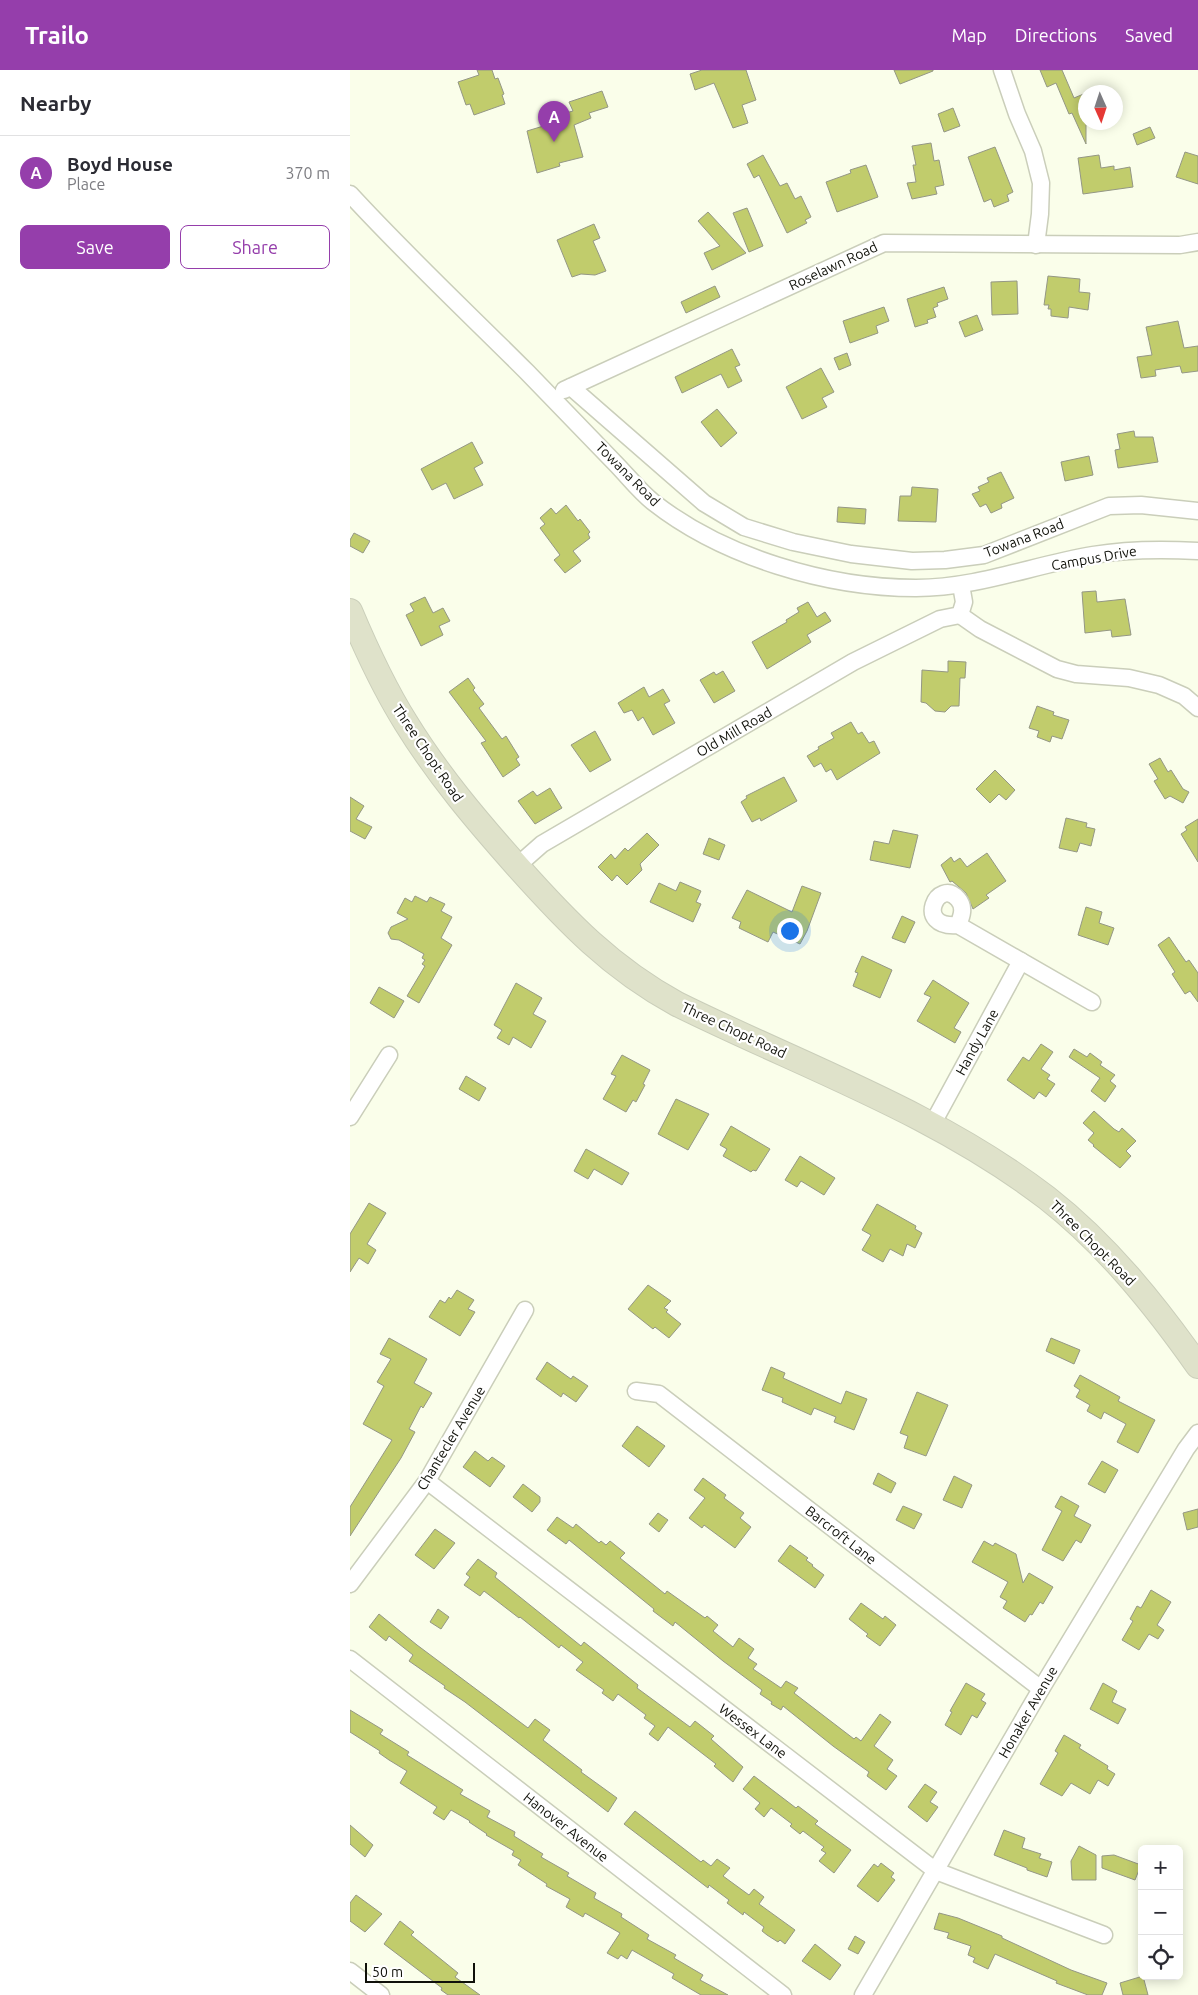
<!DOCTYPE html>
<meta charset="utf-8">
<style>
:root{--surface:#fff;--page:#f2f2f3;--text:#2b2b33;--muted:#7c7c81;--line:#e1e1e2;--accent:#953eab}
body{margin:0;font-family:Ubuntu,sans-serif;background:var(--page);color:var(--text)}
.controls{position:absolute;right:15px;bottom:15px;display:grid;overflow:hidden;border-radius:8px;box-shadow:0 2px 12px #0003}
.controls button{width:45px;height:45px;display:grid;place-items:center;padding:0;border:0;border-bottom:1px solid var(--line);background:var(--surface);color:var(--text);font:25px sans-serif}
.compass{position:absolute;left:728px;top:15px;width:45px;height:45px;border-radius:50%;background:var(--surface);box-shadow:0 2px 12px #0003;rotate:177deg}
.scale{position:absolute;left:15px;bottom:12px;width:110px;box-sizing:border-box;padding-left:5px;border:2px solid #10110a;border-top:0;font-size:14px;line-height:18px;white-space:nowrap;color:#10110a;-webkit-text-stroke:4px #fff;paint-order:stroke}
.you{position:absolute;left:439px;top:860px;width:18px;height:18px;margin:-12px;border:4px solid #fff;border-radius:50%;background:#1a73e8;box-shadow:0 0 0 8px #1a73e833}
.badge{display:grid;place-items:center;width:32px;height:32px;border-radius:50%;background:var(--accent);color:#fff;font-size:16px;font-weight:700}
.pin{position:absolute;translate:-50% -41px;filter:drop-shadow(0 1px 2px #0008)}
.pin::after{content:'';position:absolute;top:26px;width:18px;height:15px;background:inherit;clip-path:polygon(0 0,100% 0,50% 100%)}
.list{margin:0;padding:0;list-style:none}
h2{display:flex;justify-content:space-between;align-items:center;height:65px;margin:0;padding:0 20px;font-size:21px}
h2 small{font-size:16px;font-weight:400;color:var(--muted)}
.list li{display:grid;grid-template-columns:32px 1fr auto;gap:15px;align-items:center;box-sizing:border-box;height:75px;padding:0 20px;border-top:1px solid var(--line)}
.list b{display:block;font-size:19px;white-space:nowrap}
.list p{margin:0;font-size:16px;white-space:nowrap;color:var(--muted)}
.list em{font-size:16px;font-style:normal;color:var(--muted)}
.actions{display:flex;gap:10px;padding:15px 20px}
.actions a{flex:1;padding:11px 0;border:1px solid var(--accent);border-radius:8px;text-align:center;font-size:18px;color:var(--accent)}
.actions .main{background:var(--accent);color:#fff}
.icon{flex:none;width:28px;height:28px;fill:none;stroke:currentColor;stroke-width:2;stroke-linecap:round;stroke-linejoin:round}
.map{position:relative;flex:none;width:848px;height:1925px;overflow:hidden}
header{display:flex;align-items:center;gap:30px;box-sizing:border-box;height:70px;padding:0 25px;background:var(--accent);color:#fff}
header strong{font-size:24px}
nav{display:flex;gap:28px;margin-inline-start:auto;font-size:18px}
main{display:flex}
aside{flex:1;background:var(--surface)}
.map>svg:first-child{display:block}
.building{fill:#c1cc6c;stroke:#949785}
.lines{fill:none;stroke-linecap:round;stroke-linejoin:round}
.minor-casing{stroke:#caceba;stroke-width:19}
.secondary-casing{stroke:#caceba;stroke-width:26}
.minor{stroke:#fff;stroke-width:16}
.secondary{stroke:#dfe2ca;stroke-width:24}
.labels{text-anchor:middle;stroke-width:4.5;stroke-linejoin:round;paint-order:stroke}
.street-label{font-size:14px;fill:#10110a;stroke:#fff}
</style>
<header>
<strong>Trailo</strong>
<nav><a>Map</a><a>Directions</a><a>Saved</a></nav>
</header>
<main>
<aside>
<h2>Nearby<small></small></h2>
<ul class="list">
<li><span class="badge">A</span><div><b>Boyd House</b><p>Place</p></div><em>370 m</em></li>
</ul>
<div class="actions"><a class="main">Save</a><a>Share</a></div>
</aside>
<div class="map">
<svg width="848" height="1925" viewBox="0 0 848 1925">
<rect width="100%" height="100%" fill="#fafeea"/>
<g class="building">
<path d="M127,0H142L145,9L148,8L154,24L152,25L155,34L124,45L120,34L116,35L108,12L129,5Z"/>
<path d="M352,0H396L406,30L392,35L398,53L383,58L364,13L345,20L340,4Z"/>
<path d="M544,0H583V1L550,14Z"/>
<path d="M690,0H712L724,28L736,23V74L722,43L719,44L706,13L697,17Z"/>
<path d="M252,21L258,37L239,43L241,48L224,55L233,87L209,93L210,96L187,103L177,61L200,54L198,48L223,41L219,32Z"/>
<path d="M603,38L610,56L594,62L588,44Z"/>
<path d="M800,57L805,68L787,75L783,64Z"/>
<path d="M581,73L584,91L589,90L594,115L585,117L587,124L562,129L557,113L566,112L563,95H566L562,76Z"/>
<path d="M645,77L663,122L657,125L659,131L644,137L641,129L634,132L618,87Z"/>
<path d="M835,82L848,86V114L826,107Z"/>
<path d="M413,85L430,116L437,113L445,129L451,126L461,147L455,150L457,153L437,163L409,105L404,108L397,94Z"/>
<path d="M749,85L751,98L764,96V100L780,97L783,117L733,124L728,88Z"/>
<path d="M516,95L528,127L487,142L476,112L501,103L500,100Z"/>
<path d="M397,138L413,176L399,182L383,143Z"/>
<path d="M358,142L396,183L362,200L354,183L370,176L348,151Z"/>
<path d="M244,154L250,168L243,171L256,201L245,205L231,204L222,207L207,170Z"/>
<path d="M698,206L730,209L729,222L740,223L738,240L719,237L718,248L701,246V239H698L699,235H694Z"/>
<path d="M667,211L668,244L642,245L641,212Z"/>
<path d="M365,216L370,227L336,243L331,232Z"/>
<path d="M594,217L598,229L587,233L588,236L583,238L586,247L577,250L578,253L565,257L557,229Z"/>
<path d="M534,237L539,251L526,256L528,263L500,273L493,251Z"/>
<path d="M627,245L633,260L615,267L609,252Z"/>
<path d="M828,251L834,278L848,276V301L832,303L830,296L805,300L806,306L791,308L787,287L802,285L796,257Z"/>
<path d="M382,279L390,295L385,297L392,311L378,318L371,304L332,323L325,307Z"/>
<path d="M497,283L501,295L489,300L484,288Z"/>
<path d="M471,298L484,322L472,328L477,337L452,349L436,317Z"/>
<path d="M367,339L387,363L371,377L351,352Z"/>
<path d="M784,361L785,367H803L808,392L768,398L765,380L770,379L767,364Z"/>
<path d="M122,372L133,393L124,398L133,415L104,429L96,413L82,420L71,399Z"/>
<path d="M739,386L743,405L715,411L711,392Z"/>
<path d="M651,402L664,428L651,434L652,438L641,443L636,434L630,437L622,424L630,421L628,417L639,412L637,408Z"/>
<path d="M562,417L588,419L586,452L548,451L550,426H561Z"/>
<path d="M216,435L228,451L230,449L240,462L238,464L240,468L223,481L231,491L215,503L204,490L210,485L190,458L195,454L190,448L201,438L206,444Z"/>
<path d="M488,437L516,439L515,454L487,452Z"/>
<path d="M4,463L20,471L13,483L0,476V470Z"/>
<path d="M746,521L747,532L775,529L781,565L762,567L761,560L735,563L732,522Z"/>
<path d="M75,527L83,543L93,538L100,551L89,556L93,565L71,576L56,545L64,541L60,534Z"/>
<path d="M458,532L467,547L475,542L481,551L457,565L461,572L417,599L402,572L437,552L436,550L449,542L447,538Z"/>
<path d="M598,591L616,592L615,608H610L609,636H601L595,642L585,641L576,633L571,632L572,600L598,602Z"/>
<path d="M373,601L385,621L364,633L350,610L364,602L366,605Z"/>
<path d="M118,608L125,618L123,620L134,634L129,638L152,669L156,666L169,687L166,689L170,695L153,707L131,673L136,671L99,622Z"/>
<path d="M294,617L299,627L313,619L320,631L314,634L325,653L303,665L293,647L288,651L282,640L274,643L268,633Z"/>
<path d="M687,636L704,642L703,645L719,650L712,669L702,666L700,672L687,667L689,661L679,658Z"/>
<path d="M501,652L508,664L512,662L519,673L524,671L530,683L487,710L481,699L476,702L471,693L464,697L457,686L469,679L468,677L484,668L481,663Z"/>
<path d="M245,661L261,690L240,702L221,675Z"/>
<path d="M810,688L818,702L821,700L833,719L839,722L833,733L820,726L815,729L804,711L808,709L799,694Z"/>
<path d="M645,700L665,720L656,730L649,724L640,733L626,719Z"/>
<path d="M434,707L447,731L411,751L410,748L402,752L391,732L397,728L396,726Z"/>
<path d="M200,718L212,738L185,754L168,731L183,721L187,726Z"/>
<path d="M0,727L14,736L6,749L22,757L15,769L0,761Z"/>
<path d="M716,748L737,753L736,757L745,759L741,776L730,773L727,782L709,778Z"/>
<path d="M848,749V792L831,764L837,760L835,757Z"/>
<path d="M543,760L568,765L560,798L520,790L524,771L539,774Z"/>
<path d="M297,763L309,775L290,794L292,800L277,815L267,805L262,811L248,797L261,784L265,789L275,778L278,781Z"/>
<path d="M359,768L375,775L369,790L353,784Z"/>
<path d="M637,783L656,811L636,825L639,828L623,839L616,823L602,811L600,812L591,795L601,787L604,792L610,788L617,797Z"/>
<path d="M330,812L351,821L346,832L351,834L343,852L300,832L309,813L326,821Z"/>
<path d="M452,816L471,823L457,861L450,874L423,862L418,872L389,858L391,852L382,848L397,820L442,842Z"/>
<path d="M65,826L77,832L80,827L95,834L91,841L102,847L91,868L102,875L69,933L57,926L75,896L72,894L75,890L72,888L74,884L49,870L41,869L38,863L41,857L58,849L47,843L55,828L62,832Z"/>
<path d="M736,837L752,842L749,853L764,858L758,875L728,865Z"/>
<path d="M552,846L565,852L555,873L542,868Z"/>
<path d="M819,867L836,892L839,890L848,903V932L840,921L835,924L822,904L825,902L808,875Z"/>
<path d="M512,886L542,900L530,928L503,916L508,903L505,902Z"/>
<path d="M583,910L619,933L604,958L611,962L605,973L567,951L581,927L574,924Z"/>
<path d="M166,913L192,928L183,944L196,951L181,978L163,967L159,975L147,968L152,960L144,955Z"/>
<path d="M29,917L54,931L44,948L20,933Z"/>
<path d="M691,974L703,982L691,999L700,1005L697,1009L705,1014L696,1027L689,1022L684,1029L657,1010L673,987L679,991Z"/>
<path d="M724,979L737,987L740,983L752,992L750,995L765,1005L760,1011L766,1016L755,1032L741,1021L750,1008L719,987Z"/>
<path d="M272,985L300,1000L293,1014L295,1015L286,1032L283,1030L276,1042L253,1029L266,1006L261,1004Z"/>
<path d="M116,1006L136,1018L129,1031L109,1019Z"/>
<path d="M326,1029L359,1044L338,1080L308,1064Z"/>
<path d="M744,1041L764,1059L769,1062L772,1058L786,1071L776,1081L781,1086L770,1098L743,1076L744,1075L738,1070L744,1063L733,1053Z"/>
<path d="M381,1056L420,1079L406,1101L403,1100L401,1102L373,1086L377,1079L370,1075Z"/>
<path d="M236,1079L279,1103L272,1115L244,1099L238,1109L224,1101Z"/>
<path d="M450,1086L485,1108L474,1125L451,1111L447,1117L435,1110Z"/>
<path d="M19,1133L36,1143L17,1174L26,1180L18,1194L9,1188L0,1202V1164Z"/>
<path d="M527,1134L566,1156L565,1159L572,1163L565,1178L557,1174L553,1186L540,1179L533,1192L512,1180L521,1165L512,1160Z"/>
<path d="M298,1215L321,1231L314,1238L318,1240L316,1242L331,1254L319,1268L305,1257L303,1259L278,1239Z"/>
<path d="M107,1220L124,1230L118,1239L125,1242L110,1266L79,1247L90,1230L95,1233L99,1227L101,1229Z"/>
<path d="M39,1268L77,1289L64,1313L82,1323L73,1338L71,1336L59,1359L65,1362L51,1388L0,1466V1437L42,1370L13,1354L34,1316L27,1312L41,1289L30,1284Z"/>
<path d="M701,1268L730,1280L724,1294L696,1281Z"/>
<path d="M197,1292L221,1309L223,1306L238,1316L226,1332L213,1323L211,1327L186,1309Z"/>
<path d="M421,1297L435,1303L433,1308L491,1334L496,1321L517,1329L504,1360L484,1352L486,1347L464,1338L461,1345L432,1332L433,1328L412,1320Z"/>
<path d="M730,1305L770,1327L768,1331L805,1350L788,1383L767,1372L776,1354L754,1342L751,1349L737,1341L740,1335L726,1327L730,1320L724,1316Z"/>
<path d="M567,1322L598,1335L576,1386L554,1378L558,1366L550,1363Z"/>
<path d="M287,1356L315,1376L299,1397L272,1376Z"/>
<path d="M125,1381L138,1391L142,1387L155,1396L140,1417L113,1397Z"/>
<path d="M752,1391L768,1400L755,1423L738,1414Z"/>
<path d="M528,1403L546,1413L541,1423L523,1414Z"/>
<path d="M604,1406L622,1415L612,1438L593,1430Z"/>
<path d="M353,1408L376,1425L374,1428L394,1443L390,1448L401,1457L385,1478L354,1455L352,1458L339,1448L355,1428L344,1420Z"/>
<path d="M173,1414L190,1427V1432L182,1442L163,1427Z"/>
<path d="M711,1426L729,1436L724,1446L741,1455L731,1473L726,1470L713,1491L692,1480L712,1441L705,1437Z"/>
<path d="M553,1436L572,1444L564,1459L546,1450Z"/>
<path d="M848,1439V1457L837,1460L833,1443Z"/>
<path d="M308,1443L318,1450L309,1462L299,1454Z"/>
<path d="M207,1447L223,1458L226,1454L249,1473L251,1471L256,1475L260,1471L275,1483L270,1488L315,1524L317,1521L355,1548L357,1546L368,1555L363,1561L383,1577L389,1568L404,1579L398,1588L407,1594L403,1599L431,1618L436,1611L448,1618L444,1623L504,1669L506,1667L511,1671L530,1644L541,1652L524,1676L543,1690L537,1699L547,1706L536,1720L517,1706L519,1702L483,1676L433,1636L431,1640L421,1634L422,1632L410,1624L412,1620L373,1591L325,1552L323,1556L303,1541L304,1539L219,1470L216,1474L197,1460Z"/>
<path d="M85,1459L105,1473L84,1499L65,1485Z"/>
<path d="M634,1471L643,1476L645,1473L666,1484L673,1513L679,1503L703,1517L693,1534L690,1532L682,1545L680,1544L675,1552L653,1538L657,1531L650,1527L658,1512L622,1492Z"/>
<path d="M440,1475L458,1488L456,1490L463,1495L462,1496L474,1505L465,1518L428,1491Z"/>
<path d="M128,1489L147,1503L145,1507L231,1576L234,1572L288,1615L287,1618L340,1657L345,1651L364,1666L361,1669L393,1697L383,1712L364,1696L366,1694L318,1657L308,1671L299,1664L305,1656L294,1648L296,1645L268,1624L263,1631L252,1623L254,1620L226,1600L233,1592L211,1575L209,1578L170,1547L169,1548L134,1521L130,1526L114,1515L120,1507L116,1504Z"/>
<path d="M801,1520L821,1532L807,1555L814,1560L808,1569L799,1564L789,1580L772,1570L783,1551L780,1549L787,1536L791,1538Z"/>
<path d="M511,1533L533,1549L535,1546L546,1555L530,1576L516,1566L518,1564L499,1549Z"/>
<path d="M88,1539L99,1547L91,1559L80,1552Z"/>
<path d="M29,1544L67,1575L178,1658L185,1649L200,1660L193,1670L232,1700L231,1702L267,1728L258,1742L115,1632L94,1618L95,1616L59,1591L63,1585L39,1566L36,1571L19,1557Z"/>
<path d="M616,1613L635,1624L631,1630L636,1633L627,1648L622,1645L611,1665L595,1655L602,1642L600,1641Z"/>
<path d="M753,1613L767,1621L762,1632L776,1639L768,1654L740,1639Z"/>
<path d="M0,1640L33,1660L30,1664L59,1682L57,1685L113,1720L110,1724L140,1741L137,1747L165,1762L164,1766L193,1784L191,1787L219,1803L217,1806L246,1823L244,1828L272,1844L271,1847L299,1865L297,1869L326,1885L324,1888L353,1905L350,1910L378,1925H351L322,1908L324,1904L282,1880L277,1889L271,1885L268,1889L257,1883L270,1863L235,1843L233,1847L216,1837L220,1829L196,1816L197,1814L168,1795L171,1790L162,1785L164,1781L136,1765L137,1764L119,1752L120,1751L101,1740L94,1750L83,1743L87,1737L50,1713L57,1701L39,1690L29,1683L30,1681L0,1662Z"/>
<path d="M714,1665L731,1675L729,1678L758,1696L757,1699L765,1704L758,1716L748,1710L740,1724L721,1713L712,1726L690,1714L708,1683L705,1681Z"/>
<path d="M404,1706L446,1738L448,1736L468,1751L465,1754L501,1780L484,1803L469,1791L476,1783L471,1780L474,1777L453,1761L450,1764L440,1756L442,1754L421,1738L414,1747L405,1739L410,1733L393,1719Z"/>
<path d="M575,1714L587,1722L580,1732L588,1737L577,1752L558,1737Z"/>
<path d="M285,1741L351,1792L353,1790L361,1796L367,1789L380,1798L373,1806L399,1825L404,1819L414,1827L409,1834L445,1860L435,1874L430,1870L428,1872L417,1865L412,1861L414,1857L394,1842L393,1845L377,1833L379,1830L359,1815L358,1818L274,1754Z"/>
<path d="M0,1755L23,1775L15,1787L0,1774Z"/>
<path d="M654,1760L675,1768L672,1778L691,1784L689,1788L702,1792L697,1807L677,1800V1798L644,1785Z"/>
<path d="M729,1776L746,1785V1810H722L721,1791Z"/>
<path d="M764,1785L791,1795L785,1810L752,1798V1786Z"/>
<path d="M531,1793L544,1803L541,1807L545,1810L528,1832L507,1816L524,1794L528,1797Z"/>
<path d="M6,1825L32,1844L15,1862L0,1851V1833Z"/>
<path d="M589,1843L608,1848L652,1866V1868L721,1900L757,1913L752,1925H738L706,1913L707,1911L645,1884L638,1899L623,1892L625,1888L618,1885L621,1876L597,1868L599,1863L584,1859Z"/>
<path d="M50,1851L64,1862L61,1865L108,1903L105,1907L130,1925H98L91,1920L92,1918L34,1874Z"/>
<path d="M505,1866L515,1872L508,1884L498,1879Z"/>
<path d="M465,1874L491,1895L480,1910L452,1891Z"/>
<path d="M793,1906L798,1925H773L770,1913Z"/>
</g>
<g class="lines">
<defs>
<g id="minor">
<path d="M652,0L667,44L683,81L691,113L690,144L686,175"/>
<path d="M0,124C57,186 118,243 177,302C206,332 235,362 264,392C277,405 289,421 303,432C373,487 477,518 566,518C627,518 683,495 743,485C778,479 813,479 848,481"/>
<path d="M221,317L354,433L394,457L443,472L501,484L562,491L595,490L634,485L759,436L791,435L848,441"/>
<path d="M214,320L534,173L830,175L848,172"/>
<path d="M610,545L630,559L707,599L726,604L779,608L809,615L834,626L848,638"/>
<path d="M167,796L192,774L503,592L590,549L610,545L614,532L611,515"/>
<path d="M608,855C563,859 588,806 608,829C615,837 612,846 608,855L742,932"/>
<path d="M0,1047L39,985"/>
<path d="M583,1053L671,891"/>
<path d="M286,1321L309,1324L691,1619"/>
<path d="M77,1411L586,1801L754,1865"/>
<path d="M0,1514L77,1411L175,1240"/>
<path d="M0,1589L433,1925"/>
<path d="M0,1901L31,1925"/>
<path d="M513,1925L691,1619L836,1379L848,1363"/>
</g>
<path id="secondary" d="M0,541C16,579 34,618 56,653C88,705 127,751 167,796C217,852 261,898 327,934C452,996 585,1042 697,1128C756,1174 805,1235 848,1296"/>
</defs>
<use href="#minor" class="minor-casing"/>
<use href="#secondary" class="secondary-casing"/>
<use href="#minor" class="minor"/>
<use href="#secondary" class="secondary"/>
</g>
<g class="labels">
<g class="street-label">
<text transform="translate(483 196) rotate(-25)" y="5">Roselawn Road</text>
<text transform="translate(278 404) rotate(45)" y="5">Towana Road</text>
<text transform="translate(674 468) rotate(-21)" y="5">Towana Road</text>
<text transform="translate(744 488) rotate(-10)" y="5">Campus Drive</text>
<text transform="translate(384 662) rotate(-30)" y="5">Old Mill Road</text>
<text transform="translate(78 683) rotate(56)" y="5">Three Chopt Road</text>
<text transform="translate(384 960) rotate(25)" y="5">Three Chopt Road</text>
<text transform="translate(627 972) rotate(-61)" y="5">Handy Lane</text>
<text transform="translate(743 1173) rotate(45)" y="5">Three Chopt Road</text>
<text transform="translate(101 1368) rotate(-59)" y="5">Chantecler Avenue</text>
<text transform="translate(491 1465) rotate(38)" y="5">Barcroft Lane</text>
<text transform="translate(678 1642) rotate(-60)" y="5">Honaker Avenue</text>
<text transform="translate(403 1661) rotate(37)" y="5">Wessex Lane</text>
<text transform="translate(216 1757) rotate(38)" y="5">Hanover Avenue</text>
</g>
</g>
</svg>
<div class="controls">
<button>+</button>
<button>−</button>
<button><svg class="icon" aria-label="locate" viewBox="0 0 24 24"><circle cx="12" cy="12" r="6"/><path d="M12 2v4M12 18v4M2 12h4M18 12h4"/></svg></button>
</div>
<svg class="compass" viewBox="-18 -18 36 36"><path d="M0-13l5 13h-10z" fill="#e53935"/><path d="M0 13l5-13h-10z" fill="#7c7c81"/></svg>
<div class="scale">50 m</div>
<div class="you"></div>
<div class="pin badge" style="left:204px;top:72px">A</div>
</div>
</main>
